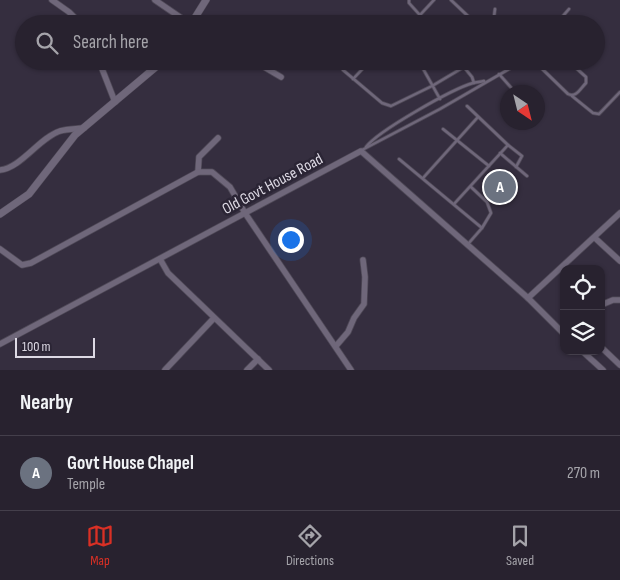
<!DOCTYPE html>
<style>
:root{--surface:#28222f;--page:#342f3b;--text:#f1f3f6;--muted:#a5a4aa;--line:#443f4b;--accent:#d93025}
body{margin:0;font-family:"Sofia Sans Condensed",sans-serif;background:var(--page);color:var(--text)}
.controls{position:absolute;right:15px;bottom:15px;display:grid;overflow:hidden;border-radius:10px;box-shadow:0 1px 4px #0004}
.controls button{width:45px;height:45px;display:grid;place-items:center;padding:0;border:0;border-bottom:1px solid var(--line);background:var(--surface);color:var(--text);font:25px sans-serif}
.compass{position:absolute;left:500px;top:85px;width:45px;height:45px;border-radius:50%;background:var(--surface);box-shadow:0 1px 4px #0004;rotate:145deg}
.scale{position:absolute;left:15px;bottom:12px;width:80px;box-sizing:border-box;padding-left:5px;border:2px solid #ddd9e4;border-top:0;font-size:14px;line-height:18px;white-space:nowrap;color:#ddd9e4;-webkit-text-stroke:4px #2b2535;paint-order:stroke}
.you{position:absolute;left:290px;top:239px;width:18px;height:18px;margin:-12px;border:4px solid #fff;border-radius:50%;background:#1a73e8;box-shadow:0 0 0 8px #1a73e833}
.badge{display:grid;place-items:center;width:32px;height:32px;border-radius:50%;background:var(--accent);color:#fff;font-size:16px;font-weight:700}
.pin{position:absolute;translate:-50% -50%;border:2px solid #fff;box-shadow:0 1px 5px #0006}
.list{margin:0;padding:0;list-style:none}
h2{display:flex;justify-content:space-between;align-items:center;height:65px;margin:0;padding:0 20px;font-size:21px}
h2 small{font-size:16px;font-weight:400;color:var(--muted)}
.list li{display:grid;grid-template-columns:32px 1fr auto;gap:15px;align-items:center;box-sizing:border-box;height:75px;padding:0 20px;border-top:1px solid var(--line)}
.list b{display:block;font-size:19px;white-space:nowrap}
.list p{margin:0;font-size:16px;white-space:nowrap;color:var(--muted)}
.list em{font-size:16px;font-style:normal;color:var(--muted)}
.icon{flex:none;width:28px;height:28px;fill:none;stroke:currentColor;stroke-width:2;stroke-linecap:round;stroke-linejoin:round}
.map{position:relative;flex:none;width:620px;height:370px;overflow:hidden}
.search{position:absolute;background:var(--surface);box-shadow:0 1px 4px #0004;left:15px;right:15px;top:15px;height:55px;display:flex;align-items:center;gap:12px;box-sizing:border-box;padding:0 18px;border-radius:28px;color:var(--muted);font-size:19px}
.sheet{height:140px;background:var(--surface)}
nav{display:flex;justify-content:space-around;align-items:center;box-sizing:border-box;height:70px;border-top:1px solid var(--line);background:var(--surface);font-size:14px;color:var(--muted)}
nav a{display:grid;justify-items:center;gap:2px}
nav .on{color:var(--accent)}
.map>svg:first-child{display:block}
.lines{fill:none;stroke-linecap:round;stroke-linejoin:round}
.service-casing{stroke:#4f4957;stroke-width:4}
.minor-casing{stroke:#4f4957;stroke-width:7}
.tertiary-casing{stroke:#4f4957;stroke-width:8}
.service{stroke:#6f677a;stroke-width:2.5}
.minor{stroke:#6f677a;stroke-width:5.5}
.tertiary{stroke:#6f677a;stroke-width:7}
.labels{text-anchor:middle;stroke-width:5;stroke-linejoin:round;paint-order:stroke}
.street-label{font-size:16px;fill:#ddd9e4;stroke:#2b2535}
</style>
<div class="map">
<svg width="620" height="370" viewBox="0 0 620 370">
<rect width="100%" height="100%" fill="#352e3f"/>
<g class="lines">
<defs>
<g id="service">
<path d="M409,0V3L428,24"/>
<path d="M451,0L470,18"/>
<path d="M420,15L434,0"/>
<path d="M493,24L495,9"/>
<path d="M556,24L569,9"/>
<path d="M344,61L341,66L343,70L382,103L391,106L432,86L464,67"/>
<path d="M421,61V65L440,99"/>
<path d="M459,61L472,77L474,83"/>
<path d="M534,61L568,94C576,98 580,89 586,83V77L576,68L559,61"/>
<path d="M499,74L515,92"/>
<path d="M353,79L370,61"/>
<path d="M572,96L593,113L599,114L620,92"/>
<path d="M443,129L489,166"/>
<path d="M508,145L522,156L516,167"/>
<path d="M366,147C378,131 452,89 473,83C476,82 480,82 484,81"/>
<path d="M362,150L440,109L523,61"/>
<path d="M500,153L527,176"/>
<path d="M399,159L482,228"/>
<path d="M423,178L478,117"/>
<path d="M454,204L508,145L467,106"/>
<path d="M468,244L482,228L491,213L487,202L471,187"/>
</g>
<g id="minor">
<path d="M52,0L69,12L81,24"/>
<path d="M155,0L190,24"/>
<path d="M99,61L115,102"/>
<path d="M254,61L281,77"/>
<path d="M0,170C21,168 39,138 60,131C67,129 76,129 84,128"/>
<path d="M198,172L199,157L218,138"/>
<path d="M595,238L620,261"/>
<path d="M0,249L22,265L31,263L198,172H212L230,187L245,213L351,370"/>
<path d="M160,259L168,273L269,370"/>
<path d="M528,298L620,213"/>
<path d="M601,305L613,300H620"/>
<path d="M0,344L361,151L528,298L564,334"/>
<path d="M336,346L348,332L354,318L364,304L365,277L363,260"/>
<path d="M601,347L620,365"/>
<path d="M582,351L603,370"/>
<path d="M165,370L214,318"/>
<path d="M247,370L258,359"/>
</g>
<g id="tertiary">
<path d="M191,24L206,0"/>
<path d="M0,214L29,194L75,135L163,61"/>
</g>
</defs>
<use href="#service" class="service-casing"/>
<use href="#minor" class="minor-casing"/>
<use href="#tertiary" class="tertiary-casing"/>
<use href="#service" class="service"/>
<use href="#minor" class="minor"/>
<use href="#tertiary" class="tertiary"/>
</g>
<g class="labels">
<g class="street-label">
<text transform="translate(272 183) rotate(-28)" y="6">Old Govt House Road</text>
</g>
</g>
</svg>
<div class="controls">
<button><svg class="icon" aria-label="locate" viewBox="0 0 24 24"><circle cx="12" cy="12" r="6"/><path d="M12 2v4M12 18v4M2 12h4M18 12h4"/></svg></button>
<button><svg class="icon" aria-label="layers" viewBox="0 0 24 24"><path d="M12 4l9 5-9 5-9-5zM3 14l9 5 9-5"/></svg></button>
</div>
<svg class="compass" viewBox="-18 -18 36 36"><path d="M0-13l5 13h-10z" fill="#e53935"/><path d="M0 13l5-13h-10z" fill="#a5a4aa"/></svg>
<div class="scale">100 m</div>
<div class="you"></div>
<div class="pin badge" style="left:500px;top:187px;background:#6b7280">A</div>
<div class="search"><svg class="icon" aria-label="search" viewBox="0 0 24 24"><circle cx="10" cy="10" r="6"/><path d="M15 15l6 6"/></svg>Search here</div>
</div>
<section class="sheet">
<h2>Nearby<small></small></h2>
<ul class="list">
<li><span class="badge" style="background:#6b7280">A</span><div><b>Govt House Chapel</b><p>Temple</p></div><em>270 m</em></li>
</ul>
</section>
<nav>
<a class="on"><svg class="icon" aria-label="map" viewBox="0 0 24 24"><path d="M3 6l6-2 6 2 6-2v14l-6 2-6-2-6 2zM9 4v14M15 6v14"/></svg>Map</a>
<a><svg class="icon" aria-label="directions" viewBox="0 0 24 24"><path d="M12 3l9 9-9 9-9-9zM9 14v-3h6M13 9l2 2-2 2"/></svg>Directions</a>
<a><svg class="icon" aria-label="saved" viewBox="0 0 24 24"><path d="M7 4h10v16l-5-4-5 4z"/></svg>Saved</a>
</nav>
